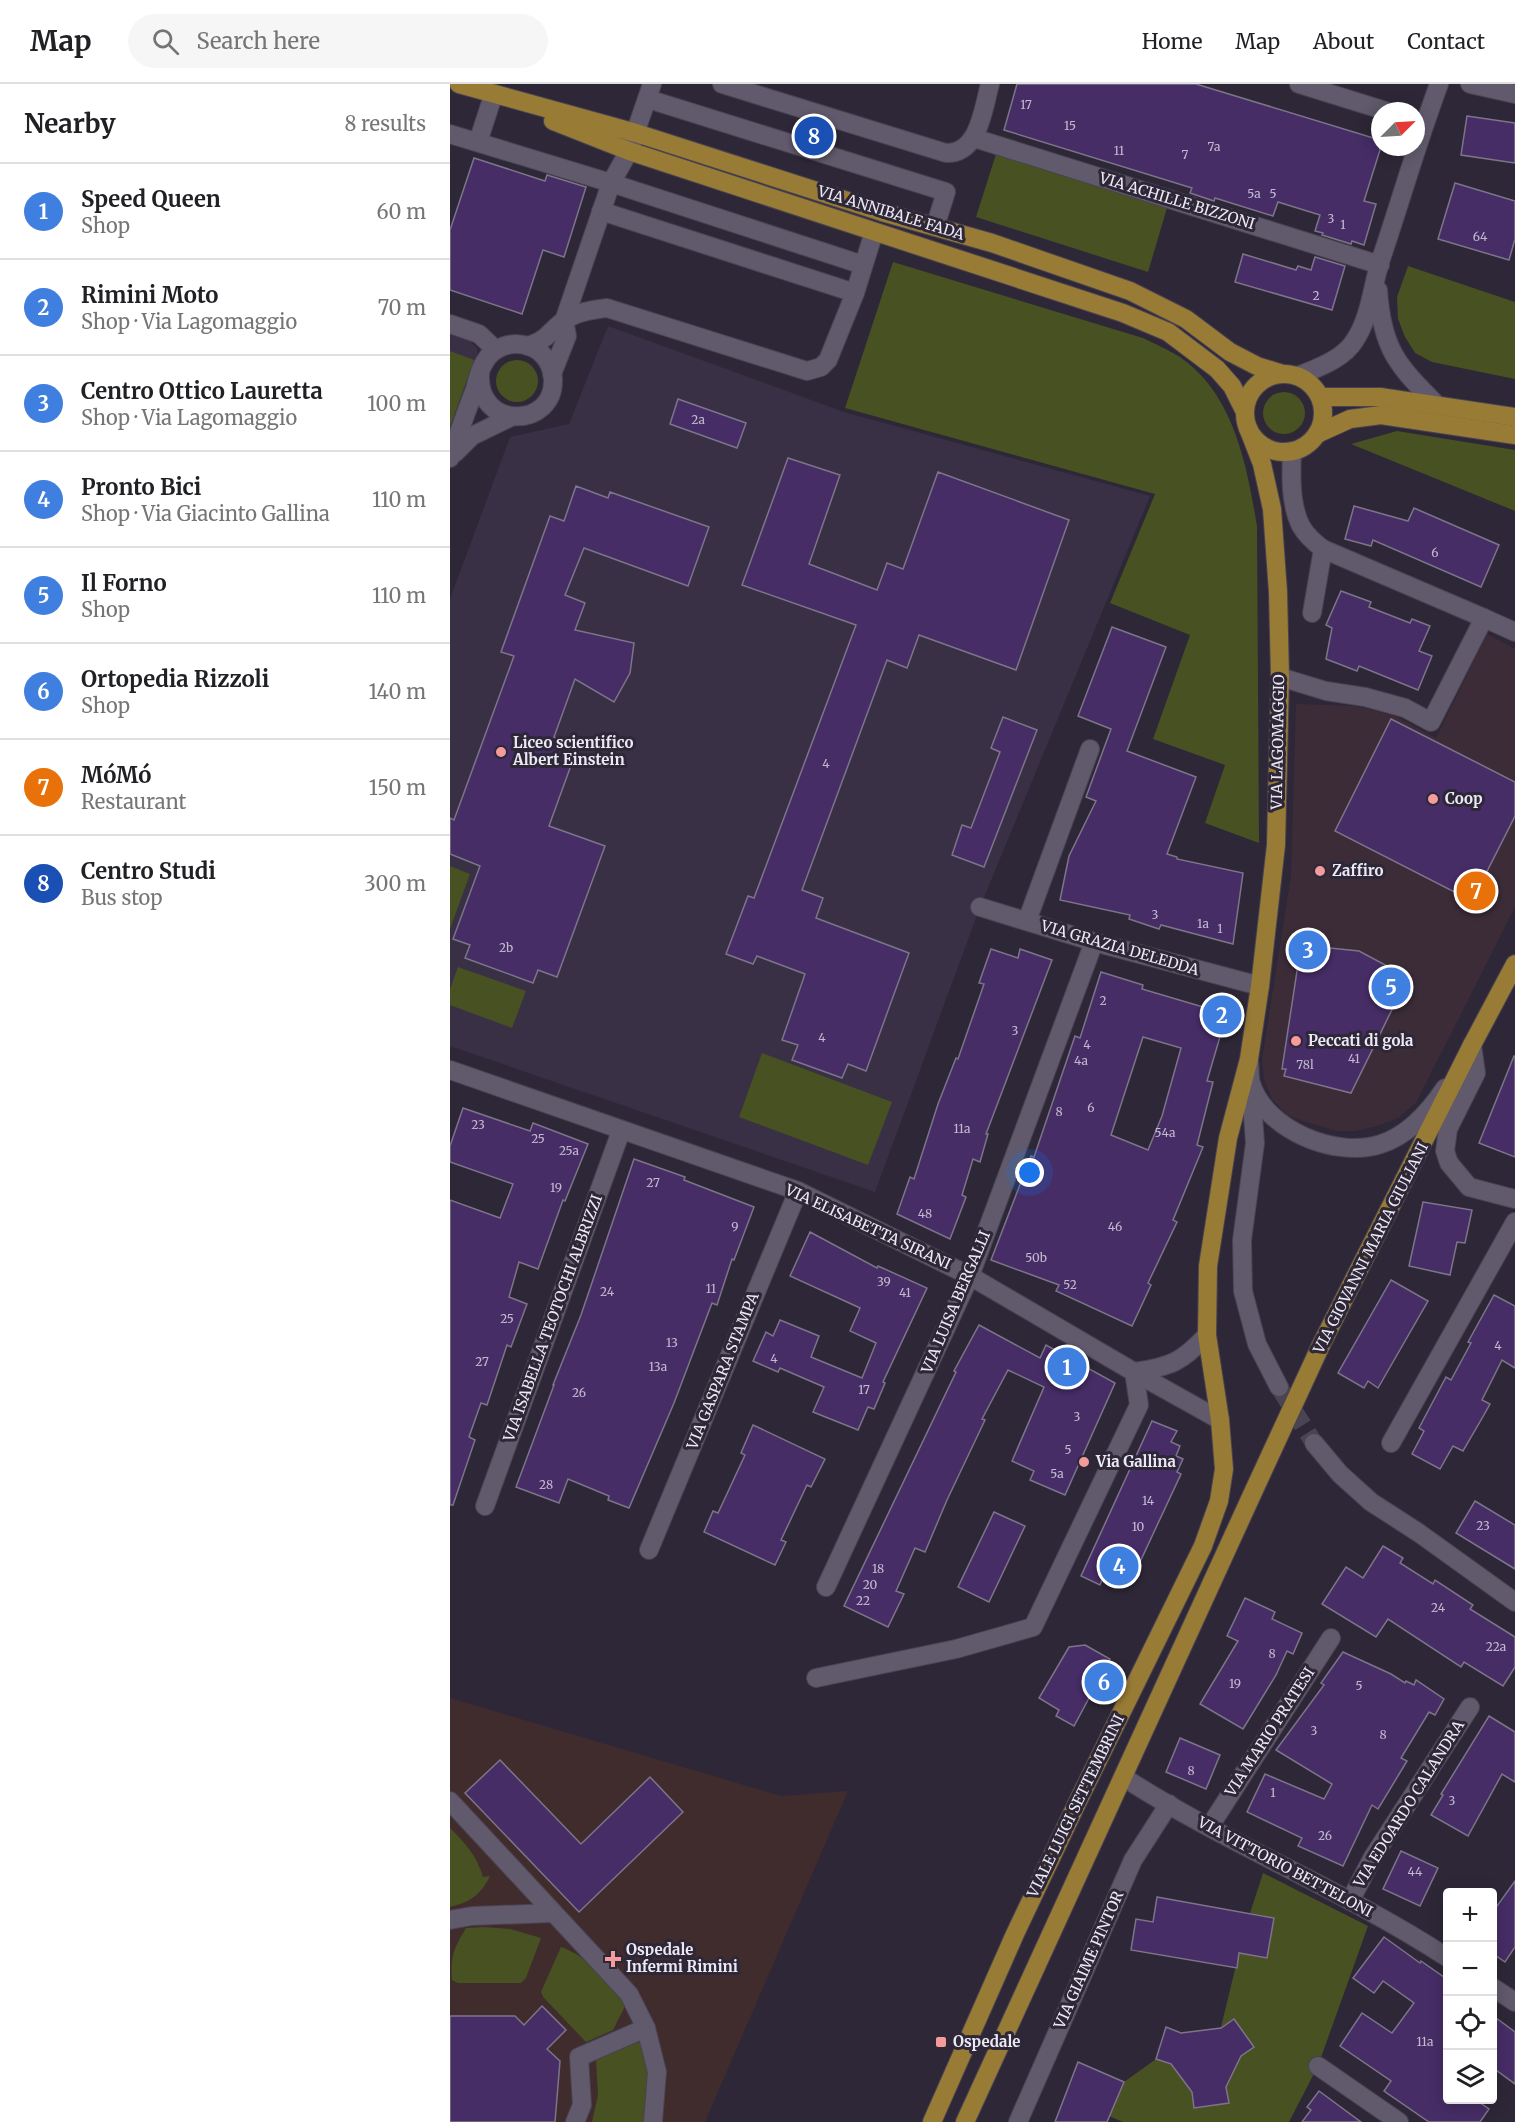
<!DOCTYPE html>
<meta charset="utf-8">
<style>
:root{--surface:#fff;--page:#f6f6f6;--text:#202124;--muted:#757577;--line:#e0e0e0;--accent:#7c3aed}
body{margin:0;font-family:Merriweather,serif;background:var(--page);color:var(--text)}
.controls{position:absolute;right:18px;bottom:18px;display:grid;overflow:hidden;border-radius:6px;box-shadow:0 3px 15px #0003}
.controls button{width:54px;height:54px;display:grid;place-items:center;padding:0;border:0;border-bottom:2px solid var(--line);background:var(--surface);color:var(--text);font:30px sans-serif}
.compass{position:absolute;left:921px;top:18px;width:54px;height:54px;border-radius:50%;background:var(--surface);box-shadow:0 3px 15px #0003;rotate:66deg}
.you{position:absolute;left:580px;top:1089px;width:21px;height:21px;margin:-15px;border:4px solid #fff;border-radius:50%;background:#1a73e8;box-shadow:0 0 0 9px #1a73e833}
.badge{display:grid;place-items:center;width:39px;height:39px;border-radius:50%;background:var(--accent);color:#fff;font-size:20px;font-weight:700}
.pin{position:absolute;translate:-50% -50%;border:3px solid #fff;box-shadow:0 2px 6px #0006}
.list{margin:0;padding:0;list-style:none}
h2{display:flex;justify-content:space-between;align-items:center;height:78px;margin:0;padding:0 24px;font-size:26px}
h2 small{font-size:20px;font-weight:400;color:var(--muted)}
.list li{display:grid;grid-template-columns:39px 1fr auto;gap:18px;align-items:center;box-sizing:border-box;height:96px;padding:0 24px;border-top:2px solid var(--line)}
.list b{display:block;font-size:22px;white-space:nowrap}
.list p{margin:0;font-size:20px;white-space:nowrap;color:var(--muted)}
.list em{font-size:20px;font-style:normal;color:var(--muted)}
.icon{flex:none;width:33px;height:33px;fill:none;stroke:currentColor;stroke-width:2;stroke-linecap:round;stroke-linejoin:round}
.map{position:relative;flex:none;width:1065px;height:2038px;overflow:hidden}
header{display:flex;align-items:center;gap:36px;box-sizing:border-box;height:84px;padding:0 30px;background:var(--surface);border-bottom:2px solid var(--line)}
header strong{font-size:28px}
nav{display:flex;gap:33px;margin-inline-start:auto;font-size:21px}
.search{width:420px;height:54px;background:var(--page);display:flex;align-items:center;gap:15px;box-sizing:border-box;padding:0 21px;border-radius:33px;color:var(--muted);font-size:22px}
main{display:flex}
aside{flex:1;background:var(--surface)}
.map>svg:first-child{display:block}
.commercial{fill:#3c2c38}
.built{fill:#393046}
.medical{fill:#402c2d}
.green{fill:#485121}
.building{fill:#462d66;stroke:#7c7589;stroke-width:1.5;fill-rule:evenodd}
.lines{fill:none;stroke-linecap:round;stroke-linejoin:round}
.minor-tunnel{stroke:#4a4453;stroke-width:18;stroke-dasharray:18 9;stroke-linecap:butt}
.minor-casing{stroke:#494351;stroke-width:20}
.major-casing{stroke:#494351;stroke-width:20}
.minor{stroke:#605a6c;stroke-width:18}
.major{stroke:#987b35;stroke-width:18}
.major-bridge-casing{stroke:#494351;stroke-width:20;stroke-linecap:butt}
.major-bridge{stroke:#987b35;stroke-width:18}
.poi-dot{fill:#f59b9b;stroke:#2d2737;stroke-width:2}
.labels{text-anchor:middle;stroke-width:6;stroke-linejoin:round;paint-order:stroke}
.number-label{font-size:12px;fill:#c3bad0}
.street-label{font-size:15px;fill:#ede9f4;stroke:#2d2737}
.poi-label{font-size:15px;font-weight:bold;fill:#ede9f4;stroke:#2d2737;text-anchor:start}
</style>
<header>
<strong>Map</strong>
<div class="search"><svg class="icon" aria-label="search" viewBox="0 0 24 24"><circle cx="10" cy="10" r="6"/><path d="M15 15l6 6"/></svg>Search here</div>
<nav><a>Home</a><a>Map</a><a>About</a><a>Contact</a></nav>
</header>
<main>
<aside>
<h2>Nearby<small>8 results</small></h2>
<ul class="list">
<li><span class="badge" style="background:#3f7fe0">1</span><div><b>Speed Queen</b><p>Shop</p></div><em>60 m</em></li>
<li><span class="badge" style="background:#3f7fe0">2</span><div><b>Rimini Moto</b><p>Shop · Via Lagomaggio</p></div><em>70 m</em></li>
<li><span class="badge" style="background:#3f7fe0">3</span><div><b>Centro Ottico Lauretta</b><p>Shop · Via Lagomaggio</p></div><em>100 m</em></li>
<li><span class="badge" style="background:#3f7fe0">4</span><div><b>Pronto Bici</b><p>Shop · Via Giacinto Gallina</p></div><em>110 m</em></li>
<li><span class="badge" style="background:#3f7fe0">5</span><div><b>Il Forno</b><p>Shop</p></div><em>110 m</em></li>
<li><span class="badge" style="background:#3f7fe0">6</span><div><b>Ortopedia Rizzoli</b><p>Shop</p></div><em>140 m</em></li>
<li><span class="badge" style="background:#e8710a">7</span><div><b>MóMó</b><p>Restaurant</p></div><em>150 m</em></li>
<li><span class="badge" style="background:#1a4fb4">8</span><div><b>Centro Studi</b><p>Bus stop</p></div><em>300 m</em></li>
</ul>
</aside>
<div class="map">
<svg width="1065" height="2038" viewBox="0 0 1065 2038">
<rect width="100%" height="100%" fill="#2d2737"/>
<path class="commercial" d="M1037,550L1065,565V823L966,1019L948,1034L927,1042L905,1047H887L855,1038L837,1031L822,1015L814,995L812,975L841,792L846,620L906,622L945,632L986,654Z"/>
<g class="built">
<path d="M158,242L394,328L700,412L530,823L425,1108L0,962V515L60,353L119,340Z"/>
<path d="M0,249L19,256L27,264L28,275L0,356Z"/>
</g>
<path class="medical" d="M0,1614L331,1712L398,1707L255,2038H0Z"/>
<g class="green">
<path d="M546,70L717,124L698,188L526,133Z"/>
<path d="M443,178L693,254C705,260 719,266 730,273C784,310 797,382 807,442L809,759L755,739L775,681L703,655L740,551L660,519L705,410L395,324Z"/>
<path d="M958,182L1065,218V295L982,278L965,269L955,253L948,235L947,213Z"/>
<path d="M0,267L24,276L0,343Z"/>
<circle cx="67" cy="297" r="21"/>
<circle cx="834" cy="329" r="21"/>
<path d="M947,347L1065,366V427L901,360Z"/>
<path d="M0,782L20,790L0,845Z"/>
<path d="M8,883L76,907L62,944L0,921V905Z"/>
<path d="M312,969L442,1018L418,1081L289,1033Z"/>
<path d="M0,1744C15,1759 27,1772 33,1793L40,1792C31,1811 20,1818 0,1823Z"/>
<path d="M813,1789L918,1842L868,1982L839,2038H673L659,2032L674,1998L706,1975L721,1981L742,2008L744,2024L779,2019L776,2003L791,1972L804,1963L784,1935L771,1943L789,1869L817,1874L824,1834L800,1829Z"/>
<path d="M34,1843L60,1845L91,1854L76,1894L71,1899H8L2,1896C0,1872 4,1864 16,1844Z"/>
<path d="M111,1863C140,1873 157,1897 176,1920L163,1946L136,1958L94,1914L91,1908Z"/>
<path d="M189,1958L193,1959L199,1990L196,2038H142L148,2011L146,1975Z"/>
</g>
<g class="building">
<path d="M567,0H746L930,56V66L914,117L926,120L914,161L902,157L901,160L872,151L873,149L865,147L870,131L828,118L823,132L765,114L764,117L740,109L742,104L554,46Z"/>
<path d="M1017,32L1065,39V79L1011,71Z"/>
<path d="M24,74L95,97L97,91L136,103L114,173L93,166L72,230L0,206V146Z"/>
<path d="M1005,99L1065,117V155L1059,176L988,155Z"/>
<path d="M793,170L846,186L848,182L861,186L865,173L895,182L882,226L785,198Z"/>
<path d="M228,315L296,339L287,364L220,340Z"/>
<path d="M338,374L390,391L359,480L427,506L437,479L453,485L488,388L619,436L566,586L469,551L457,584L437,576L352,806L373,814L366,834L459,869L416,987L398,980L392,994L342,976L348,961L332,956L355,890L307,872L303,880L276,870L298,812L304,814L406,541L292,501Z"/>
<path d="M126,402L158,414L160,408L259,443L238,502L134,464L115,511L135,519L125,546L184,559L180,589L164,618L125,595L104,653L128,662L99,742L155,762L107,893L88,886L83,899L15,874L20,861L3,855L30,782L0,770V734L4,736L64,572L51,568L100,432L114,437Z"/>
<path d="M904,422L958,437L964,424L1049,461L1031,503L923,456L921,462L895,455Z"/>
<path d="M891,507L921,518L919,523L960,539L962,535L980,542L969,567L982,572L968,606L909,582L907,587L876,575L882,544L876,541Z"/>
<path d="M662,543L716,563L677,667L746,693L717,770L727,773V775L793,789L783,860L711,841L709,845L679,835L680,831L610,816L619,772L646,717L636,713L661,645L628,632Z"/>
<path d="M553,633L587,646L534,783L502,771L512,741L521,744L550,668L541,664Z"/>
<path d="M941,635L1065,698V732L1022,817L885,747Z"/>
<path d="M851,861L909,867L958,893L901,1009L834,992L836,985H832Z"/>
<path d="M541,865L568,874L570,865L602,876L536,1050H538L530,1078L523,1075L512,1111L516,1113L500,1155L447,1130L460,1093L464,1095L488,1020L506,974L508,975L534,900L529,899Z"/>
<path d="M651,888L693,901L692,905L770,928L766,943L772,946L757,997L763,998L747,1061L753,1063L723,1136L727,1138L698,1199L701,1201L682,1242L606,1207L609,1201L541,1176L581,1072L584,1073L625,952L630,954ZM693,953L731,964L712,1032L698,1066L661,1051Z"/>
<path d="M1064,972H1065V1073L1029,1059Z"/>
<path d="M13,1024L80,1047L83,1039L138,1060L115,1117L113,1116L88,1185L69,1178L59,1213L77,1220L61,1263L57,1261L37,1321L31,1319L19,1353L25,1356L3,1421H0V1116L50,1134L63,1100L0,1078V1062Z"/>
<path d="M184,1075L235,1093L234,1096L304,1123L284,1176L282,1175L267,1221L262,1219L224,1319L179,1424L158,1416L159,1412L118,1395L109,1419L66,1403L104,1301H103L131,1231Z"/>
<path d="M973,1118L1022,1126L1015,1159L1007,1158L1000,1191L959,1182Z"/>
<path d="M360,1148L427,1184L428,1182L477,1204L433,1298L435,1299L424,1325L418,1323L408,1346L363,1328L374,1303L330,1284L328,1288L303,1277L316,1248L323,1252L330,1236L369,1252L361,1273L412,1294L426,1259L400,1247L410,1224L340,1192Z"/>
<path d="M941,1196L978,1217L928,1304L918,1297L914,1304L888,1289Z"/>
<path d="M1044,1211L1065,1222V1284L1052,1276L1032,1316L1040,1320L1031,1336L1013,1367L1003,1362L990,1385L962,1370L974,1347L969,1344L996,1293L1001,1296L1021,1259L1018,1258Z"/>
<path d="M529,1241L590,1274L596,1261L665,1299L615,1411L580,1396L584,1387L562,1377L594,1303L558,1286L532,1335L535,1336L497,1416L475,1468L465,1464L446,1507L454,1510L438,1543L394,1522L506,1288L504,1287Z"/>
<path d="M702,1337L727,1347L721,1358L730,1362L726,1372L733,1375L727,1388L731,1390L690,1478L686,1476L677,1495L666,1489L662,1497L653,1493L650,1501L631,1492Z"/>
<path d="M303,1341L375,1375L361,1403L357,1401L331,1456L336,1458L325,1481L254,1448L263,1427L268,1429L295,1371L291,1369Z"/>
<path d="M1025,1417L1065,1441V1485L1006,1449Z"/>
<path d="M544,1428L575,1442L539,1518L508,1503Z"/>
<path d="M933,1462L953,1474L950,1479L983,1500L985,1496L1023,1521L1020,1525L1065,1553V1583L1053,1602L1014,1578L1011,1583L938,1535L926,1553L872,1520L896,1483L913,1494Z"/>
<path d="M795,1514L825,1528L822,1535L852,1549L843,1570L837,1567L826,1591L793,1645L750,1620L788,1557L777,1552Z"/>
<path d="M635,1561L660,1575L624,1642L606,1632L609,1626L589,1614L619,1563Z"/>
<path d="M893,1568L941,1590L955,1599L956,1597L964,1601L966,1596L994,1615L985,1631L979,1628L951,1674L957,1677L928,1725L922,1721L893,1782L848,1762L852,1754L797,1728L815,1690L874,1715L882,1700L826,1666L874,1601L871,1599Z"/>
<path d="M1039,1632L1065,1648V1698L1052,1690L1018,1752L981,1731L993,1711L991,1710Z"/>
<path d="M730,1654L770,1671L756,1705L716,1688Z"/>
<path d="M50,1676L131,1760L200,1693L233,1728L129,1828L15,1709Z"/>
<path d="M951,1767L988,1784L970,1822L933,1805Z"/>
<path d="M1065,1797V1863L1055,1878L1042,1869V1829Z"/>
<path d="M707,1813L824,1834L817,1874L789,1869L787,1884L681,1866L686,1835L703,1838Z"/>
<path d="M934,1853L970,1879L971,1877L998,1896V2016H1026L1039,2025L1030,2038H979L934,2007L941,1997L890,1962L912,1929L942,1949L964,1919L933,1897L924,1909L903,1894Z"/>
<path d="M92,1922L116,1946L97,1965L110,1977L105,2038H0V1932H65L74,1941Z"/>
<path d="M1042,1931L1065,1948V2000L1042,1983Z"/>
<path d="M784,1935L804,1963L791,1972L776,2003L779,2019L744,2024L742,2008L721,1980L706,1975L716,1943L731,1949L771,1944Z"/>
<path d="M628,1978L674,1998L657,2038H605Z"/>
<path d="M869,2007L911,2038H852L861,2026L857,2023Z"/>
</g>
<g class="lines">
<path class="minor-tunnel" d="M829,1303L864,1359"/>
<defs>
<g id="minor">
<path d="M272,0L496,69C529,70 533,25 540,0"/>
<path d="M849,0L936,27"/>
<path d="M1020,0L1065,10"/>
<path d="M198,15L496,108L485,143"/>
<path d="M0,50L161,99L413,181"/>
<path d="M524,54L930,181"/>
<path d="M28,58L43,12"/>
<path d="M151,127L405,209"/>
<path d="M928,206C932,265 947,281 987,321"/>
<path d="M0,240L29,250L46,266"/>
<path d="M78,262C98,255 97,250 112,238C125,228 142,226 157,224L357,287L371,283L378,276L405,209L424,148"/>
<path d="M102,290L117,252L114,237L161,99L179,67L202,0"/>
<path d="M848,292C867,284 894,275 905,256C920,233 922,204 930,178C950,119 967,59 989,0"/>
<path d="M5,369L22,352L61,333"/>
<path d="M0,374C8,351 16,328 25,305C27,297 29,287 34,279C43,262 63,256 81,263C94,268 102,281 103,295C105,345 27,346 30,290"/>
<path d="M862,529L873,465"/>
<path d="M1034,534L1065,548"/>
<path d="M830,593L876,607L915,613L955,624L981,638L1034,534L873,465C865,459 856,451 851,442C840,421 841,390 842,367"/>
<path d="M530,823L644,858L810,902"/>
<path d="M577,837L640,665"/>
<path d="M1022,961L1026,989L998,1045L995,1067L999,1079L1019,1103L1065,1115"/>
<path d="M799,977C800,984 799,993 801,999C815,1046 886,1075 931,1060C959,1051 979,1028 995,1004"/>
<path d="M0,986L348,1107L520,1192L684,1288L770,1336"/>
<path d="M801,1004L805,1059L792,1156L793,1207L807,1260L829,1303"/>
<path d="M684,1288C720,1283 732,1278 757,1251"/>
<path d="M864,1359L890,1390L921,1418L969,1449L1065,1518"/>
<path d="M941,1359L1065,1138"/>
<path d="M35,1422L171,1047"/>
<path d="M199,1466L348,1107"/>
<path d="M376,1503L520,1192L644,858"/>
<path d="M366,1594L506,1565L583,1543L689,1321L684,1288"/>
<path d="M673,1693C777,1760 894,1806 998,1874"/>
<path d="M0,1717L179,1910L196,1944L207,1988L203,2038"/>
<path d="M760,1742L881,1554"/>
<path d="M900,1817L923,1773L1020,1623"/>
<path d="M0,1836L22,1832L103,1829"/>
<path d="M1042,1903L1065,1918"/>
<path d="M868,1982L949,2038"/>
<path d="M125,2038L132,2021L129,1973L196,1944"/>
<path d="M568,2038L683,1776L719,1720"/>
</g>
<g id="major">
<path d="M9,0L186,49L432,128L542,159L680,207L736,235L780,268L807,282L833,290"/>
<path d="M103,37L179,67L673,229L718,248L767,285L782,302L795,328"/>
<circle cx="834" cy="329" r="39"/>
<path d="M870,313H930L1065,333"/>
<path d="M867,350L900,335L931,331L1065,351"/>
<path d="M871,1261L1022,961L1065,880"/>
<path d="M482,2038L565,1850L629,1715L753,1462L769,1417L774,1385L770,1336L757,1251L758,1182L778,1054L799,975L810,902L826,761L830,593L828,508L822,425L812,380L798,344"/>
<path d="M515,2038L805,1404"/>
</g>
</defs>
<use href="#minor" class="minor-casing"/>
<use href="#major" class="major-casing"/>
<use href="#minor" class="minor"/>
<use href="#major" class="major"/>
<defs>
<path id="major-bridge" d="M805,1404L871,1261"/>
</defs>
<use href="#major-bridge" class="major-bridge-casing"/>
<use href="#major-bridge" class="major-bridge"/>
</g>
<g class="poi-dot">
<circle cx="51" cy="668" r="6"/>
<circle cx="983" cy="715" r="6"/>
<circle cx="870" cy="787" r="6"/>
<circle cx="846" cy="957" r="6"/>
<circle cx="634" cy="1378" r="6"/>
<path d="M160 1866h6v6h6v6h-6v6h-6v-6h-6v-6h6z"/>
<rect x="485" y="1952" width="12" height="12" rx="3"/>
</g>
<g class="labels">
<g class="number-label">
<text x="576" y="25">17</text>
<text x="620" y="46">15</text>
<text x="764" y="67">7a</text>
<text x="669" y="71">11</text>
<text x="735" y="75">7</text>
<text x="804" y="114">5a</text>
<text x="823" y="114">5</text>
<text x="881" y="139">3</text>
<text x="893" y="145">1</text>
<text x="1030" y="157">64</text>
<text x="866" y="216">2</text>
<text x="248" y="340">2a</text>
<text x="985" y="473">6</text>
<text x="376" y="684">4</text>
<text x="705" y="835">3</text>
<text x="753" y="844">1a</text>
<text x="770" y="849">1</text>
<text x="56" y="868">2b</text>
<text x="653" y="921">2</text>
<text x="565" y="951">3</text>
<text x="372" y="958">4</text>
<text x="637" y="965">4</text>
<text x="904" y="979">41</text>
<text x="631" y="981">4a</text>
<text x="855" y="985">78l</text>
<text x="641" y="1028">6</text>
<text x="609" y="1032">8</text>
<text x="28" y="1045">23</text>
<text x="512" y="1049">11a</text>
<text x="715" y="1053">54a</text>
<text x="88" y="1059">25</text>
<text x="119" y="1071">25a</text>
<text x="203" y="1103">27</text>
<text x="106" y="1108">19</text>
<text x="475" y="1134">48</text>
<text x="285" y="1147">9</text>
<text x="665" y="1147">46</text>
<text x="586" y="1178">50b</text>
<text x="434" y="1202">39</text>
<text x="620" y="1205">52</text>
<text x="261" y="1209">11</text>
<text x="157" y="1212">24</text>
<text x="455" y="1213">41</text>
<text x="57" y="1239">25</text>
<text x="222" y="1263">13</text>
<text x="1048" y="1266">4</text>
<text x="324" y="1279">4</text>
<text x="32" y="1282">27</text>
<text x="208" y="1287">13a</text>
<text x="414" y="1310">17</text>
<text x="129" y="1313">26</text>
<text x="627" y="1337">3</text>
<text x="618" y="1370">5</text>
<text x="607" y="1394">5a</text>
<text x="96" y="1405">28</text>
<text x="698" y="1421">14</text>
<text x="1033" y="1446">23</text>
<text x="688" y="1447">10</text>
<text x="428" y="1489">18</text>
<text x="420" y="1505">20</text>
<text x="413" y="1521">22</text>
<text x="988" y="1528">24</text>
<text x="1046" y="1567">22a</text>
<text x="822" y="1574">8</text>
<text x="785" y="1604">19</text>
<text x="909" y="1606">5</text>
<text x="864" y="1651">3</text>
<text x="933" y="1655">8</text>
<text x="741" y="1691">8</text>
<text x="823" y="1713">1</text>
<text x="1002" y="1721">3</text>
<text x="875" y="1756">26</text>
<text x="965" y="1792">44</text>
<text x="975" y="1962">11a</text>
</g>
<g class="street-label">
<text transform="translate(727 117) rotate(17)" y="5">VIA ACHILLE BIZZONI</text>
<text transform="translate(441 129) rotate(17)" y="5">VIA ANNIBALE FADA</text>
<text transform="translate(828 658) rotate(-89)" y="5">VIA LAGOMAGGIO</text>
<text transform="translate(670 864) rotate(16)" y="5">VIA GRAZIA DELEDDA</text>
<text transform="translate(418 1143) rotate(25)" y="5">VIA ELISABETTA SIRANI</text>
<text transform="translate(921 1164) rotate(-63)" y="5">VIA GIOVANNI MARIA GIULIANI</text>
<text transform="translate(506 1218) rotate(-67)" y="5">VIA LUISA BERGALLI</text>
<text transform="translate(103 1234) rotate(-70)" y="5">VIA ISABELLA TEOTOCHI ALBRIZZI</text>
<text transform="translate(273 1287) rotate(-68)" y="5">VIA GASPARA STAMPA</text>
<text transform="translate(820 1648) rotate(-57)" y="5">VIA MARIO PRATESI</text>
<text transform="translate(959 1720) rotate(-58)" y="5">VIA EDOARDO CALANDRA</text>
<text transform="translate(626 1722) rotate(-64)" y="5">VIALE LUIGI SETTEMBRINI</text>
<text transform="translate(835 1783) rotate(28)" y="5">VIA VITTORIO BETTELONI</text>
<text transform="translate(639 1876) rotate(-66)" y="5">VIA GIAIME PINTOR</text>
</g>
<g class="poi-label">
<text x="63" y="664">Liceo scientifico<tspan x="63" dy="17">Albert Einstein</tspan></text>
<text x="995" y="720">Coop</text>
<text x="882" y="792">Zaffiro</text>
<text x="858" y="962">Peccati di gola</text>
<text x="646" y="1383">Via Gallina</text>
<text x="176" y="1871">Ospedale<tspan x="176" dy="17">Infermi Rimini</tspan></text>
<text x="503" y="1963">Ospedale</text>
</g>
</g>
</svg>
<div class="controls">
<button>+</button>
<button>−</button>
<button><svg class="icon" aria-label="locate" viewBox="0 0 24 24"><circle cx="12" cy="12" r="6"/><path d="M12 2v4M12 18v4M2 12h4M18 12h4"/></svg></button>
<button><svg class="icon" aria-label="layers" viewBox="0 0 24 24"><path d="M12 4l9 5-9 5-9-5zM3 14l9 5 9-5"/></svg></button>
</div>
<svg class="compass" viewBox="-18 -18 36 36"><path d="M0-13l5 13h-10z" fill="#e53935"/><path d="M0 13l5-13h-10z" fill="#757577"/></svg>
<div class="you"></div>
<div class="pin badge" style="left:617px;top:1283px;background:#3f7fe0">1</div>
<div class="pin badge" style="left:772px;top:931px;background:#3f7fe0">2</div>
<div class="pin badge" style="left:858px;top:866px;background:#3f7fe0">3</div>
<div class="pin badge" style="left:669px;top:1482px;background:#3f7fe0">4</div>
<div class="pin badge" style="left:941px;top:903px;background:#3f7fe0">5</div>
<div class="pin badge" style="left:654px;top:1598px;background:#3f7fe0">6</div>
<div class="pin badge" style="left:1026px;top:807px;background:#e8710a">7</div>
<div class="pin badge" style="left:364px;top:52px;background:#1a4fb4">8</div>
</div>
</main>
